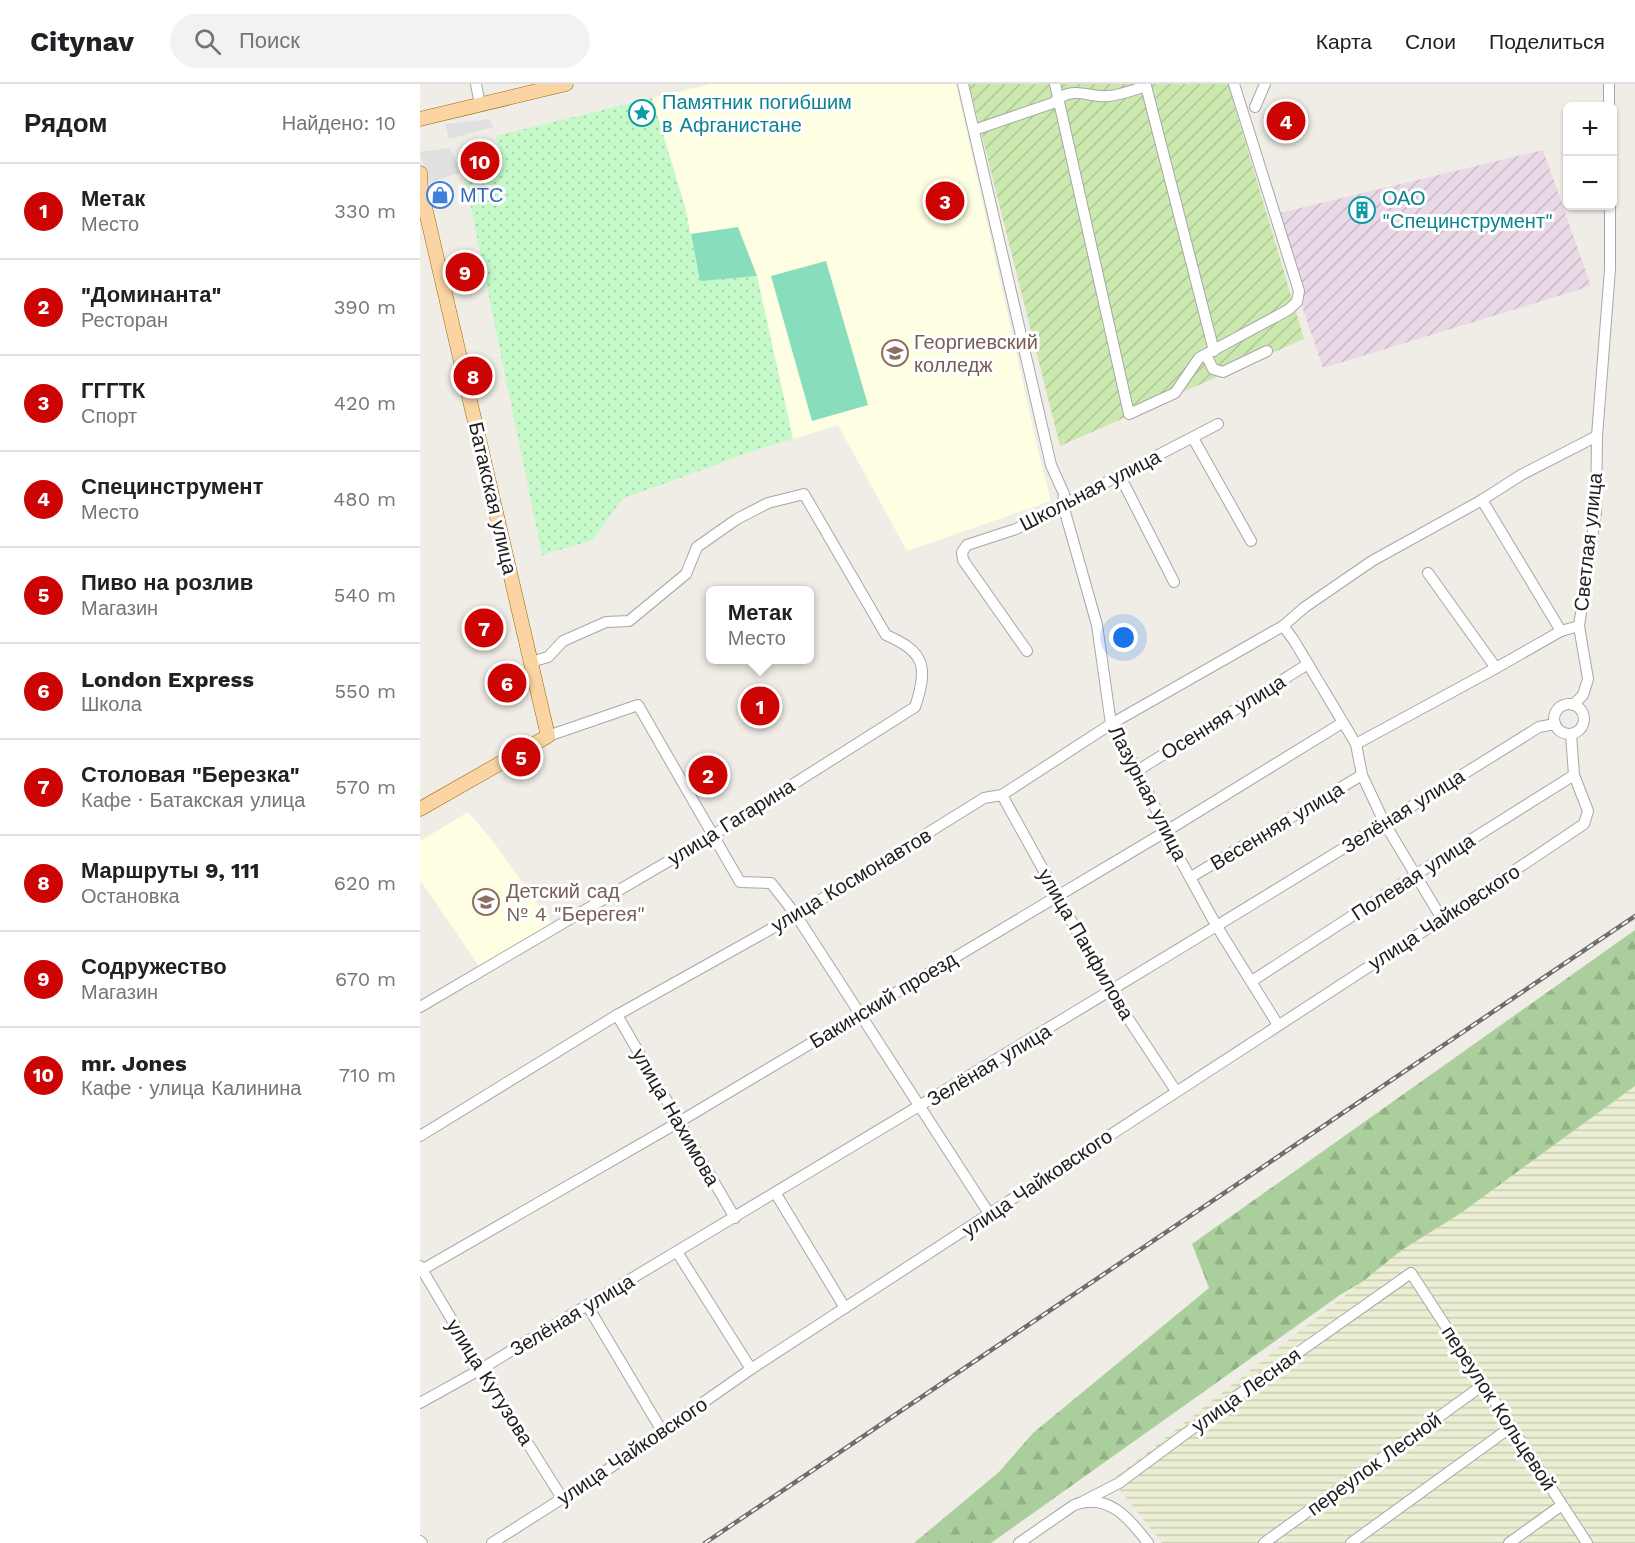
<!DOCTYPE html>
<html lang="ru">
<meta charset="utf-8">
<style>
:root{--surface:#fff;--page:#f2f2f2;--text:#202124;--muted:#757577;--line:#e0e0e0;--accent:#cc0404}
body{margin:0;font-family:"Work Sans",sans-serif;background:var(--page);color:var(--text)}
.controls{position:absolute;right:18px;top:18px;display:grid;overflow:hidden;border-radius:9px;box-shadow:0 2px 4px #0004}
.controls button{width:54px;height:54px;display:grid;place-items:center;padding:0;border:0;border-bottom:2px solid var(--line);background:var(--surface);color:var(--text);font:30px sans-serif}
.you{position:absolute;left:704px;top:554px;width:21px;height:21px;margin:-15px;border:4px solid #fff;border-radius:50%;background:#1a73e8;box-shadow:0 0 0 9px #1a73e833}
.badge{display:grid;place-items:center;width:39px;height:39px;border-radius:50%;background:var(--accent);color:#fff;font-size:20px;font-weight:700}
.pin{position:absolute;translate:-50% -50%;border:3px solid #fff;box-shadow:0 2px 6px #0006}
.popup{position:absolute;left:286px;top:502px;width:108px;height:78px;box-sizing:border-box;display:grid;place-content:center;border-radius:9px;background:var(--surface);filter:drop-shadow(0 2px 4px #0005);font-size:20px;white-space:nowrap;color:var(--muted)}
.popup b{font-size:22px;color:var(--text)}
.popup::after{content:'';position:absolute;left:50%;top:100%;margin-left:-12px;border:12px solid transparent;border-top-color:var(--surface)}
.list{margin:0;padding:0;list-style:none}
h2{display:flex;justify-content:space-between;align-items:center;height:78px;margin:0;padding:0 24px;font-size:26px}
h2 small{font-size:20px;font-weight:400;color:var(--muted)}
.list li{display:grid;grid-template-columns:39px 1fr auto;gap:18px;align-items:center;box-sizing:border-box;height:96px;padding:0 24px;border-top:2px solid var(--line)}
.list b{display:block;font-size:22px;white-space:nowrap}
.list p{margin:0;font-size:20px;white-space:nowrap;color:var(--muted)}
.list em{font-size:20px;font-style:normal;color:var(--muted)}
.icon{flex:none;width:33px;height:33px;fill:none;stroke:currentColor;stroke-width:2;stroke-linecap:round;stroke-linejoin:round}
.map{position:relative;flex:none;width:1215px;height:1459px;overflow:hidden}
header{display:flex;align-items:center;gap:36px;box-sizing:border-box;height:84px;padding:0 30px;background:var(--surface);border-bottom:2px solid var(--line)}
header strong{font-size:28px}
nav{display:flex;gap:33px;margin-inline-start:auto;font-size:21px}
.search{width:420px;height:54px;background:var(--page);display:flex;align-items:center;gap:15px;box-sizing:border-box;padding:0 21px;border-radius:33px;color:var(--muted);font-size:22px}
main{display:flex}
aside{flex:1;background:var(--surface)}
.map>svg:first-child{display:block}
.industrial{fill:url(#industrial-furrows)}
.education{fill:#fefee2}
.farmland{fill:url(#farmland-rules)}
.forest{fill:url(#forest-firs)}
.park{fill:url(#park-dots)}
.garden{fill:url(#garden-furrows)}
.pitch{fill:#87ddbc}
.parking{fill:#e0e0e0}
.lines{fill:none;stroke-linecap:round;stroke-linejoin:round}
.minor-casing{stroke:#a7a7a7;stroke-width:12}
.major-casing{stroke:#996803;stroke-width:15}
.minor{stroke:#fff;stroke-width:10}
.major{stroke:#fad4a2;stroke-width:14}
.rail-casing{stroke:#6e6e6e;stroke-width:4.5}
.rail{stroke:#fff;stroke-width:2;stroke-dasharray:7;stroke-linecap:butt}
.labels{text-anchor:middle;stroke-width:6;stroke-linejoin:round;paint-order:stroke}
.culture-label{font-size:20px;fill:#0d838f;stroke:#fff;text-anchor:start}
.shop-label{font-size:20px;fill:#366cbe;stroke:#fff;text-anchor:start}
.education-label{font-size:20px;fill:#785e54;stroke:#fff;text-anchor:start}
.street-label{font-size:20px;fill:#202020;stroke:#fff}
</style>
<header>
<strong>Citynav</strong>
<div class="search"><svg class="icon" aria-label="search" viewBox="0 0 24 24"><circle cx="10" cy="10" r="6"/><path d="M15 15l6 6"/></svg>Поиск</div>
<nav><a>Карта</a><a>Слои</a><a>Поделиться</a></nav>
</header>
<main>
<aside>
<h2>Рядом<small>Найдено: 10</small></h2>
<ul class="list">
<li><span class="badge">1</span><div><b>Метак</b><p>Место</p></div><em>330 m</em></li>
<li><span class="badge">2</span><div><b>&quot;Доминанта&quot;</b><p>Ресторан</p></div><em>390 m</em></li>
<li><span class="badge">3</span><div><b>ГГГТК</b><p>Спорт</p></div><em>420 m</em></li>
<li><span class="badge">4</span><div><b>Специнструмент</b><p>Место</p></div><em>480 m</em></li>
<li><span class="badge">5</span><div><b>Пиво на розлив</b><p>Магазин</p></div><em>540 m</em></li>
<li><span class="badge">6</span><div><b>London Express</b><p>Школа</p></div><em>550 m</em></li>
<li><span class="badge">7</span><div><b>Столовая &quot;Березка&quot;</b><p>Кафе · Батакская улица</p></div><em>570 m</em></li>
<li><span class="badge">8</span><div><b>Маршруты 9, 111</b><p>Остановка</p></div><em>620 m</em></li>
<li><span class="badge">9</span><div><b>Содружество</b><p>Магазин</p></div><em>670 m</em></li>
<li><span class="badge">10</span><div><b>mr. Jones</b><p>Кафе · улица Калинина</p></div><em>710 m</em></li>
</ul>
</aside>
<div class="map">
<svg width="1215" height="1459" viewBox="0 0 1215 1459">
<defs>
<pattern id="industrial-furrows" width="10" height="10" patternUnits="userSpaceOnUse" patternTransform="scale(1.5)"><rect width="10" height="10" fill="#e9d9e6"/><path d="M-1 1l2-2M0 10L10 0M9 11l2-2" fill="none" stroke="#c8bac5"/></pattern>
<pattern id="farmland-rules" width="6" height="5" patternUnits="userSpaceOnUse" patternTransform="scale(1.5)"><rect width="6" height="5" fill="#eceed3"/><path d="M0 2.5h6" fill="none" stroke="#caccb5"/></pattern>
<pattern id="forest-firs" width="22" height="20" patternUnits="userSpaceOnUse" patternTransform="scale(1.5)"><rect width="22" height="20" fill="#abcf9c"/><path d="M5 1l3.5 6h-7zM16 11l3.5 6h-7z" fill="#93b186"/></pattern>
<pattern id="park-dots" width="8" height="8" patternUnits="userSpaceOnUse" patternTransform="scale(1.5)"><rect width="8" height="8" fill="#c6f9ca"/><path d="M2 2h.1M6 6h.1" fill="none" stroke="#aad5ad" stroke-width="1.8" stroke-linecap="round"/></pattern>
<pattern id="garden-furrows" width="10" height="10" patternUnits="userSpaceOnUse" patternTransform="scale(1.5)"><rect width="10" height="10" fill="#cbe9ae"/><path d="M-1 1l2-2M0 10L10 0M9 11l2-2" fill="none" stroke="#aec895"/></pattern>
</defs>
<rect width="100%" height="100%" fill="#f0ede7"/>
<path class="industrial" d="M1123,66L1171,202L903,284L851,131Z"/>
<g class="education">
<path d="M291,0H536L620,375L631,417L487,467L418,341L373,355L337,193L280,197L265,123L232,14Z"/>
<path d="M48,728L72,756L132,840L59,882L0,796V757Z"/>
</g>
<path class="farmland" d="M1215,1002V1459H742L692,1396L982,1166L1041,1129Z"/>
<path class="forest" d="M1215,846V1002L1041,1129L982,1166L942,1198L920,1211L571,1459H494L579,1388L613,1349L789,1204L772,1160Z"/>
<path class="park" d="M232,14L265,123L280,196L337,192L373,355L339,365L202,415L173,456L122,471L45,95L84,83L76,52Z"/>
<path class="garden" d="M549,0H808L884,255L640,362Z"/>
<g class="pitch">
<path d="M318,143L337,192L280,197L271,150Z"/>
<path d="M406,177L448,321L392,337L351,192Z"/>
</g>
<g class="parking">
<path d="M70,35L73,43L29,55L25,40Z"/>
<path d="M30,64L42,88L8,99L0,68Z"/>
</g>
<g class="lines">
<defs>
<g id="minor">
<path d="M56,0L60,21"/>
<path d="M543,0L631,381L644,410L643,421L677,541L691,640L717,687L741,735L745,748L796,841L858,941"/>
<path d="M635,0L709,330L755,309L779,274L868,226L877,218L879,207L814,0"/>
<path d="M1189,0V22"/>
<path d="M726,2L794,267"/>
<path d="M835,23L845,0"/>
<path d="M554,46L633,19C653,0 668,14 688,12C701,11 713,6 726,2V0"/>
<path d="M786,271L793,285L803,288L847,267"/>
<path d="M773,354L831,457"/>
<path d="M700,392L754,498"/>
<path d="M1062,416L1141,547"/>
<path d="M1008,489L1076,584"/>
<path d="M863,542L873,555L936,660L942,691L965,740L1022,835"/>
<path d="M607,567L543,476L542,468L547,461L596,445L798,340"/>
<circle cx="1149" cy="635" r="15"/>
<path d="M1153,621L1163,611L1168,595L1159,542"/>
<path d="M128,652L218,621L320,798L351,799L376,831L570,1131"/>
<path d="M936,660L1076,584L1141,547L1159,542L1176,427L1177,352L1190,185V122"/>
<path d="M717,687L888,580"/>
<path d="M582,711L690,907L756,1007"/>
<path d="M771,793L942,691"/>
<path d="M832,897L995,791L1154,691"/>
<path d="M0,923L293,751L495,623C508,584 506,568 466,551L384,410L348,419L317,435L277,463L266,490L209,537L186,538L143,557L128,573L111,578"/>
<path d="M197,931L315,1134"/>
<path d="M0,1052L197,931L376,831L564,714L582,711L691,640L863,542L885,523L952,477L1062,416L1101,391L1177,352"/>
<path d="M356,1110L425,1224"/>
<path d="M257,1168L331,1285"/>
<path d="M0,1182L61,1285L142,1414"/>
<path d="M0,1187L259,1038L745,748L922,639"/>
<path d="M167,1221L242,1347"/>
<path d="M0,1319L61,1285C415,1072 769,862 1119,643L1135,640"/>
<path d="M660,1419L699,1399L811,1316L991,1189L1167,1459"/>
<path d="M0,1457L2,1459"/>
<path d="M72,1459L187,1386L331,1285L1022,835L1164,740L1168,727L1154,691L1151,650"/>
<path d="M599,1459L654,1421C688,1408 710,1435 728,1459"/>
<path d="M844,1459L1063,1301"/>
<path d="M931,1459L1091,1343"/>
<path d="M1089,1459L1142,1421"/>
</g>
<g id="major">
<path d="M0,35L146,0"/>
<path d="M0,89L1,106L128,652L0,725"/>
</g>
</defs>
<use href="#minor" class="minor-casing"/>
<use href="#major" class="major-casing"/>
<use href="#minor" class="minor"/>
<use href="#major" class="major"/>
<defs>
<path id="rail" d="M285,1459L1215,832"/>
</defs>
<use href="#rail" class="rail-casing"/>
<use href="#rail" class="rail"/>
</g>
<defs>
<symbol id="sight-ring" viewBox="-11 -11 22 22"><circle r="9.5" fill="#fff" stroke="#0f9aa8" stroke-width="1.5"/><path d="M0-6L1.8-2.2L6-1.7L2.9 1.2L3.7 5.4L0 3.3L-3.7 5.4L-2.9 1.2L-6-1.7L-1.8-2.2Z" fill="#0f9aa8"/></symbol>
<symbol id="shop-ring" viewBox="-11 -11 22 22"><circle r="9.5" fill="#fff" stroke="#3f7fe0" stroke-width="1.5"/><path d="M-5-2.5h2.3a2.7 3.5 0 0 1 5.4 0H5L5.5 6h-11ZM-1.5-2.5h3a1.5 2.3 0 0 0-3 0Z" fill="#3f7fe0"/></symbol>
<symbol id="building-ring" viewBox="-11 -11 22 22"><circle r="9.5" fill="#fff" stroke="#0f9aa8" stroke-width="1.5"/><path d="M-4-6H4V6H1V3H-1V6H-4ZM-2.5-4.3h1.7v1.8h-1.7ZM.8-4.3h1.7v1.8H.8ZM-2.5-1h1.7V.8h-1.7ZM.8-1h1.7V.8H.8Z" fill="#0f9aa8"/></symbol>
<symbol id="university-ring" viewBox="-11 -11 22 22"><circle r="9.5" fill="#fff" stroke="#8d6e63" stroke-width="1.5"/><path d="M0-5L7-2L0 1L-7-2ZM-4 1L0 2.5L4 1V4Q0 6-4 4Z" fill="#8d6e63"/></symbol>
<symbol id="school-ring" viewBox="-11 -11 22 22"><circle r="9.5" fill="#fff" stroke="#8d6e63" stroke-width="1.5"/><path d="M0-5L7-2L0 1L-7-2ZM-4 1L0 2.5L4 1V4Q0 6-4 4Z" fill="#8d6e63"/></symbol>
</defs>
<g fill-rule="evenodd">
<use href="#sight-ring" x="207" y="14" width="30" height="30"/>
<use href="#shop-ring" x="5" y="96" width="30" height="30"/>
<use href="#building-ring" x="927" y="111" width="30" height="30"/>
<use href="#university-ring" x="460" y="254" width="30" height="30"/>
<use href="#school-ring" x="51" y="803" width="30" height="30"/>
</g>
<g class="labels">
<g class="culture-label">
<text x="242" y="25">Памятник погибшим<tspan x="242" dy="23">в Афганистане</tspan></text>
<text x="962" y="121">ОАО<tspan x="962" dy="23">"Специнструмент"</tspan></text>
</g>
<g class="shop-label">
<text x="40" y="118">МТС</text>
</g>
<g class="education-label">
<text x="494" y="265">Георгиевский<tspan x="494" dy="23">колледж</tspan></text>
<text x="86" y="814">Детский сад<tspan x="86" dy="23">№ 4 "Берегея"</tspan></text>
</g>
<g class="street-label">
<text transform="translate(670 406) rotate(-27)" y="7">Школьная улица</text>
<text transform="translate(73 414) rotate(77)" y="7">Батакская улица</text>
<text transform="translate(1168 458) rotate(-84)" y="7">Светлая улица</text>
<text transform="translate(803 633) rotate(-32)" y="7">Осенняя улица</text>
<text transform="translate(728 709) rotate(63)" y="7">Лазурная улица</text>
<text transform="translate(983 727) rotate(-32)" y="7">Зелёная улица</text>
<text transform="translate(311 738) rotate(-32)" y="7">улица Гагарина</text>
<text transform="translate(857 742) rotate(-31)" y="7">Весенняя улица</text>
<text transform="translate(993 793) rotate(-33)" y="7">Полевая улица</text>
<text transform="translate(431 796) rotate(-31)" y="7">улица Космонавтов</text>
<text transform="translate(1024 833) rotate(-33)" y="7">улица Чайковского</text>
<text transform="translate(666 860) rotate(60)" y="7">улица Панфилова</text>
<text transform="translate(463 916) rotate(-31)" y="7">Бакинский проезд</text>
<text transform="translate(569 981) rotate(-31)" y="7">Зелёная улица</text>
<text transform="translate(256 1033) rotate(60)" y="7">улица Нахимова</text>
<text transform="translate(617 1099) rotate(-34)" y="7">улица Чайковского</text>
<text transform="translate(152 1231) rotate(-31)" y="7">Зелёная улица</text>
<text transform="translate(70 1298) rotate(58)" y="7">улица Кутузова</text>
<text transform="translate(826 1306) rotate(-36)" y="7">улица Лесная</text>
<text transform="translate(1079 1324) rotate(57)" y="7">переулок Кольцевой</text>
<text transform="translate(212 1367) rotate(-34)" y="7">улица Чайковского</text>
<text transform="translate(954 1380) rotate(-36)" y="7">переулок Лесной</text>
</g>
</g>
</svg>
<div class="controls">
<button>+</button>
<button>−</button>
</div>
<div class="you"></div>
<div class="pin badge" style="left:340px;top:622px">1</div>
<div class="popup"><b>Метак</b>Место</div>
<div class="pin badge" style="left:288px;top:691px">2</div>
<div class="pin badge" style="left:525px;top:117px">3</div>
<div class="pin badge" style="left:866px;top:37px">4</div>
<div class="pin badge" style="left:101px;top:673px">5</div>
<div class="pin badge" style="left:87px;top:599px">6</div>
<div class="pin badge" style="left:64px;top:544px">7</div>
<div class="pin badge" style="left:53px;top:292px">8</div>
<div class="pin badge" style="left:45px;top:188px">9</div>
<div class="pin badge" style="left:60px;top:77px">10</div>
</div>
</main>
